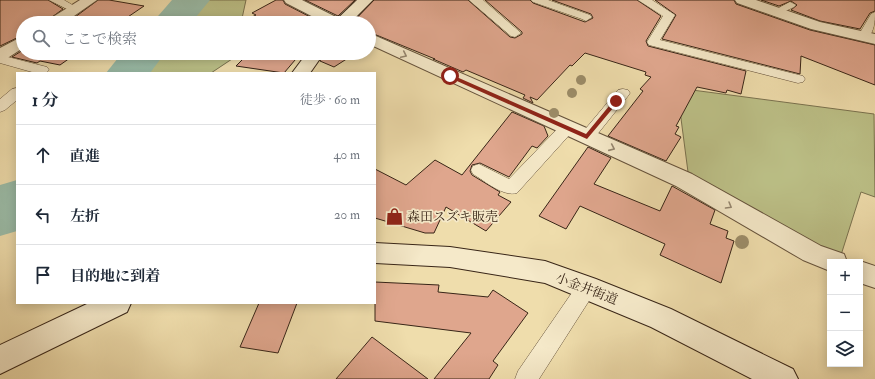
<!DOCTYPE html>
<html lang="ja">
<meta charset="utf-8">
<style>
:root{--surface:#fff;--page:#f6f6f7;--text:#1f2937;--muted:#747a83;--line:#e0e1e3}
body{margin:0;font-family:"IM FELL Double Pica","Noto Serif JP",serif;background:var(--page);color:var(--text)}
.controls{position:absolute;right:12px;bottom:12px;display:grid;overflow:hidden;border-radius:0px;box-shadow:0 2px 10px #0003}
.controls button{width:36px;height:36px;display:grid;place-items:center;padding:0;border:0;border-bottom:1px solid var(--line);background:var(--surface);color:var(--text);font:20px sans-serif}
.stop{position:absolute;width:12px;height:12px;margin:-9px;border:3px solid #8f2418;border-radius:50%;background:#fff}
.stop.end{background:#8f2418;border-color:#fff;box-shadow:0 1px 4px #0008}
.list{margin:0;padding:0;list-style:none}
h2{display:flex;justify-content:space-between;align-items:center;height:52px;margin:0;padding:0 16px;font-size:17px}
h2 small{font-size:13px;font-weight:400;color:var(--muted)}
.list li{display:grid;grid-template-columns:26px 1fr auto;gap:12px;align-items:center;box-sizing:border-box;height:60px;padding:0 16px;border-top:1px solid var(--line)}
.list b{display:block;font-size:15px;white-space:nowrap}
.list em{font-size:13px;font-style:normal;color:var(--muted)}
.icon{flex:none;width:22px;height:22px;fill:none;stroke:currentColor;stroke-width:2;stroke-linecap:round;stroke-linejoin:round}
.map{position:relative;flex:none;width:875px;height:379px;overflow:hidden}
.search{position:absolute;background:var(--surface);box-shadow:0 2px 10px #0003;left:16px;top:16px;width:360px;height:44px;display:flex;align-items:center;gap:10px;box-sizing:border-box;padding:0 14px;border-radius:22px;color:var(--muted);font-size:15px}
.panel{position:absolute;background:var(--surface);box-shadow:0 2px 10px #0003;left:16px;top:72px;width:360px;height:232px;border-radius:0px}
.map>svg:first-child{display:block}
.green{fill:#bcc087;stroke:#7a724f}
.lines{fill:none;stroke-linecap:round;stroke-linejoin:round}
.river{fill:#9abca8;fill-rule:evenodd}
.building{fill:#dfa68d;stroke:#382517}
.lane-casing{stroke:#66533c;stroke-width:1}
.street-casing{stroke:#66533c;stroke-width:2}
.secondary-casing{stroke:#382517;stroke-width:2}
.lane{fill:#f5e9c9;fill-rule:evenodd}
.street{fill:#f5e9c9;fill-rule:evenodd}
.secondary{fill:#f5e9c9;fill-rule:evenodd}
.tree{fill:#9c8d69}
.oneway{stroke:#968770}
.route{fill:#8f2418}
.labels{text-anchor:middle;stroke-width:3.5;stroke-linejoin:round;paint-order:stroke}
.poi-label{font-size:13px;fill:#382517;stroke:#f5e9c9;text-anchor:start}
.street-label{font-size:13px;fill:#382517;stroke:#f5e9c9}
</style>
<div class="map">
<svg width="875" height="379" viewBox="0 0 875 379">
<rect width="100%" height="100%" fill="#efddac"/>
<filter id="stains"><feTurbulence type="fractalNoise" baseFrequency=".005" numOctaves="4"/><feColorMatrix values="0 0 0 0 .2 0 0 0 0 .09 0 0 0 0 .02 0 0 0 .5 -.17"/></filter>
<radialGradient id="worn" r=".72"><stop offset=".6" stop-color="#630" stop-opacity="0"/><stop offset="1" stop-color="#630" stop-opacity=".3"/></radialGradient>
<g class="green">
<path d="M202,0H246L241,23H184Z"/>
<path d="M160,53H236L235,57L211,73H143Z"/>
<path d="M677,88L874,114L875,197L861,192L841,255L809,242L688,172Z"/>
</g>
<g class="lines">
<g class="river">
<path d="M172,0H210L191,23H152Z"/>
<path d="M122,53H165L150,73H106Z"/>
<path d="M17,180V231L0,236V185Z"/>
</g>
</g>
<g class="building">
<path d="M0,0H48L63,9L44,23H23V35L0,46Z"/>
<path d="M98,0H109L144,6L119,23H67Z"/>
<path d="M276,0H283L285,4L322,23H259L262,21L252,17L256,15L252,13Z"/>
<path d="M305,0H355L338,16Z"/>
<path d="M374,0H468L510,37L515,38L522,34V32L485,0H530L533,3L585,22L593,18L591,14L552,0H637L661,16L646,41L648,46L746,71L741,94L727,90L726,93L697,87L676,126L679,127L675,134L681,137L666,161L608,136L643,91L640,89L651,77L645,75L646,72L585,53L572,66L570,65L537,100L530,97L533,103L523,98L525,95L466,70L463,72L433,59H435L369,32V23H352Z"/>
<path d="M655,0H734L736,4L810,30L875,45V85L801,56L800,74L662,39L676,15Z"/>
<path d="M761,0H875V11L870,13L860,29L820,21L791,10L797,5L791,1L779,6Z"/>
<path d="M23,50V53H77L60,65L40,61L37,63L12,57Z"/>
<path d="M249,53H301L284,73L236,66Z"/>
<path d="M325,53H356L334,67L320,61Z"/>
<path d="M512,112L544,126L548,136L537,148L532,146L509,177L480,163L472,165L470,171L472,175L500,192L498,195L511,202L486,231L446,207L434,233H425L375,218V169L406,185L435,160L462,175Z"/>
<path d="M588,147L611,158L594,184L660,211L672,186L715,210L710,224L728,231L726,238L734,241L721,283L660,255L665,244L580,206L566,229L539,216Z"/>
<path d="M375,282L439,285L438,292L488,297L493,290L528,313L493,361L498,365L489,379H434L471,333L375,321Z"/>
<path d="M259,303H297L278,353L240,347Z"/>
<path d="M372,337L428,379H336Z"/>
</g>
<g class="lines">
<defs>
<g id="lane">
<path d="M49,0H64L81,10L75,13Z"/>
<path d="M469,0H483L521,33L515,37L511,36Z"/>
<path d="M531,0H548L590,15L592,17L586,21L582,19L533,2Z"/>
<path d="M638,0H652L675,15L660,40L803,76L805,79L803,82L798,83L649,45L647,42L663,16Z"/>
<path d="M790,2L796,5L794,7L775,16L769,13Z"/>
<path d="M875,12C875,23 874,30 868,39H860L858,36L871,14Z"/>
<path d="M0,55L47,67L49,70L46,73H31L32,72L0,63Z"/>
<path d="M17,88V100L5,110L0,112V99L12,89Z"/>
<path d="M623,89L628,90L630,93L628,96L592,141L587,142L582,141L579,137L582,133L618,90Z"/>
<path d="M567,123L572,124L575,128L572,132L517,193C503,197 485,181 473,174L471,170L473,166L479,164L509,179L562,124Z"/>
<path d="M587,278L594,281L597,287L594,293L539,379H515L518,371L580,281Z"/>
</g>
<g id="street">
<path d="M80,0H97L64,23H45L48,20Z"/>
<path d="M284,0H302L342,20L345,23H325L286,3Z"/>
<path d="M735,0H756L820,22L875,34V44L811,29L737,3Z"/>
<path d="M369,33L692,174L821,246L844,254L847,262H830V271L803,260L676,186L369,44Z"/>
<path d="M23,36V48L6,59L0,60V48Z"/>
<path d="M860,261L875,266V288L860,283V262H857Z"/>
</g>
<g id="secondary">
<path d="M357,0H373L350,23H333Z"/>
<path d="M307,53H324L310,73H292Z"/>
<path d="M375,243L450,247L545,261L596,279L671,309L793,369L798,379H752L651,327L545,283L450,267L375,263Z"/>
<path d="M89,303H131L127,312L0,374V345Z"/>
</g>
</defs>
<use href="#lane" class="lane-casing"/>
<use href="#street" class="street-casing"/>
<use href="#secondary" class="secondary-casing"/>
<use href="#lane" class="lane"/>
<use href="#street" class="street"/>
<use href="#secondary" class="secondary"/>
</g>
<g class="tree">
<circle cx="581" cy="80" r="5"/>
<circle cx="572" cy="93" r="5"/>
<circle cx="554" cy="113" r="5"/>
<circle cx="742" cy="242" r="7"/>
</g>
<defs><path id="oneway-chevron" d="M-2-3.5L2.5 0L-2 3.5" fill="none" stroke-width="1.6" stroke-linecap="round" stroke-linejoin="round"/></defs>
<g class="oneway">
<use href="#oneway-chevron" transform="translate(404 55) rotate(25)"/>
<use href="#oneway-chevron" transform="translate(612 148) rotate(24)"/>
<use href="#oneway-chevron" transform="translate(729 206) rotate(30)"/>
</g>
<path class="route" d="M448,75H452L586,134L614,100L619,101L587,139L448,77Z"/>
<defs>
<symbol id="shop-bare" viewBox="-9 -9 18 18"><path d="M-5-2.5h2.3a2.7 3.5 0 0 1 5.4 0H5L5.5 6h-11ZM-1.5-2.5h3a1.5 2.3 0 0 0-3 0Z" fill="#8f2418" stroke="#f5e9c9" stroke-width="2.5" paint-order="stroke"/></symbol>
</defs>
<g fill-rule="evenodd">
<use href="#shop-bare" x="382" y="204" width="25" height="25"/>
</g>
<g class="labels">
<g class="poi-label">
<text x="407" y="221">森田スズキ販売</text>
</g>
<g class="street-label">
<text transform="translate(587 288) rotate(21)" y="5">小金井街道</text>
</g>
</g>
<rect width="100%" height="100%" filter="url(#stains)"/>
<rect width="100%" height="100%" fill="url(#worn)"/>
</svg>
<div class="controls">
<button>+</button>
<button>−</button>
<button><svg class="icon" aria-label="layers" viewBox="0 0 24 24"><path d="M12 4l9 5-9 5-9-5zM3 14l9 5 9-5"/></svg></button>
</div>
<div class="stop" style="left:450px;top:76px"></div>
<div class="stop end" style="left:616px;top:101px"></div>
<div class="search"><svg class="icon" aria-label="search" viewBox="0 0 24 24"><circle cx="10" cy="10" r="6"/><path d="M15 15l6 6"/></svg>ここで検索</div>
<section class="panel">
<h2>1 分<small>徒歩 · 60 m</small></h2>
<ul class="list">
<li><svg class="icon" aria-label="ahead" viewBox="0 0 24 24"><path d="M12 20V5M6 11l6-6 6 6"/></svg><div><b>直進</b></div><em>40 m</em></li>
<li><svg class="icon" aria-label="left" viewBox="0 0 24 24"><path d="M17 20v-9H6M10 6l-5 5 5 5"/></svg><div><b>左折</b></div><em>20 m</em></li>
<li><svg class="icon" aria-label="arrive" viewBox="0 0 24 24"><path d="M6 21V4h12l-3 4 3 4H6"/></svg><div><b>目的地に到着</b></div></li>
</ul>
</section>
</div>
